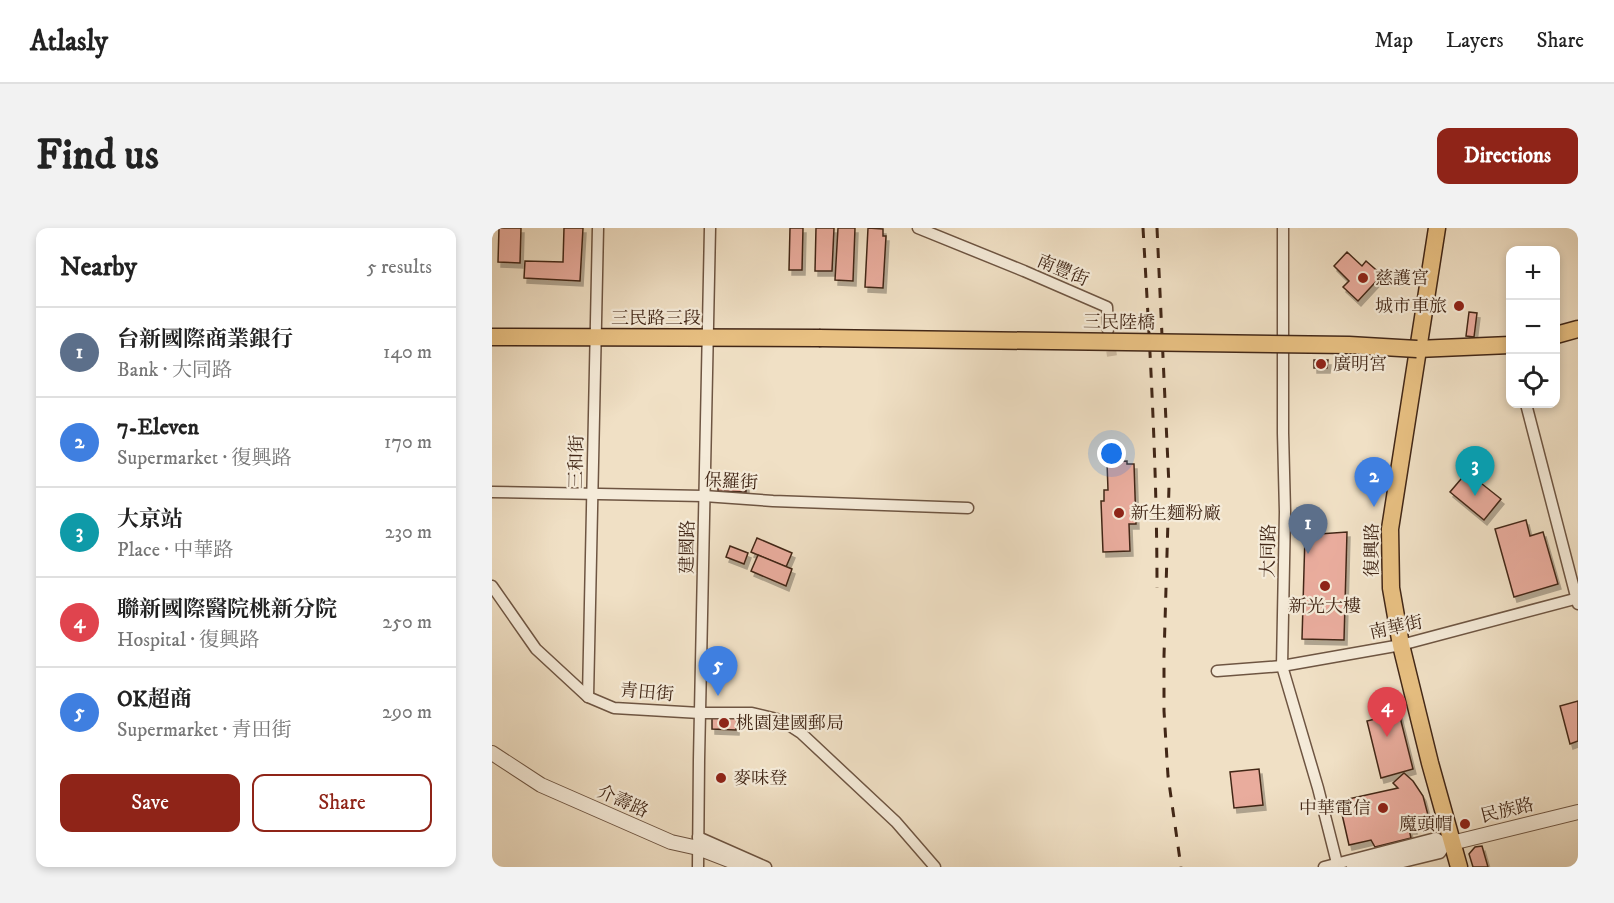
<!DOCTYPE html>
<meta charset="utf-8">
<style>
:root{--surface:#fff;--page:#f2f2f2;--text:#222;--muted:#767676;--line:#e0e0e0;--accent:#8f2418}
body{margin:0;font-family:"IM FELL DW Pica","Noto Serif TC",serif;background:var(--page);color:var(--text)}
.controls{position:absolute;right:18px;top:18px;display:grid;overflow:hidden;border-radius:12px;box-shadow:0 3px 9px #0003}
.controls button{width:54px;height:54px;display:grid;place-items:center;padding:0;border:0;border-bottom:2px solid var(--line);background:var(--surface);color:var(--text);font:30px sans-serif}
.you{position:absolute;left:620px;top:226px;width:21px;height:21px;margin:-15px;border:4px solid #fff;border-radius:50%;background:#1a73e8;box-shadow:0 0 0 9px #1a73e833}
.badge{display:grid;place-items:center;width:39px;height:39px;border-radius:50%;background:var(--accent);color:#fff;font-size:20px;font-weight:700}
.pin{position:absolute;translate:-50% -50px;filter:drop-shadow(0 2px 3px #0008)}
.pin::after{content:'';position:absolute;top:32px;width:21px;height:18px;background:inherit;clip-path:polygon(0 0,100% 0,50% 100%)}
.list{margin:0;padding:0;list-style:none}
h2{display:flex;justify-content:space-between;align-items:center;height:78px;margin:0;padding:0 24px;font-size:26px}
h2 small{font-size:20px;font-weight:400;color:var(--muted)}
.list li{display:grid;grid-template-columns:39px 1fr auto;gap:18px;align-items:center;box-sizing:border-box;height:90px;padding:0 24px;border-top:2px solid var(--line)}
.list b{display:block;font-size:22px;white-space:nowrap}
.list p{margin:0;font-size:20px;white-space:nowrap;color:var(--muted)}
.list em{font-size:20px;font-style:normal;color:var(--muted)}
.actions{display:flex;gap:12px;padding:18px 24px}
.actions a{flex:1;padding:14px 0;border:2px solid var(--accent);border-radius:12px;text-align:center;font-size:21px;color:var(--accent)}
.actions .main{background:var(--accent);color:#fff}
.icon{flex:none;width:33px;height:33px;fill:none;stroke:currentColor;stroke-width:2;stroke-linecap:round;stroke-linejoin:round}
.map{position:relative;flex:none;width:1086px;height:639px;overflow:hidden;border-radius:12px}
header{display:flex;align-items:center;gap:36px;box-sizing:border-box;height:84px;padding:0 30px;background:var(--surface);border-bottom:2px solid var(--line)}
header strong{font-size:28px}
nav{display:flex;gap:33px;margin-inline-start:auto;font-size:21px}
.intro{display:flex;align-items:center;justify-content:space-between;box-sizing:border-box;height:144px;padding:0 36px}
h1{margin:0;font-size:42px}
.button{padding:15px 27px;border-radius:12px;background:var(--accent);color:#fff;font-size:21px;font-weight:700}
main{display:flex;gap:36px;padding:0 36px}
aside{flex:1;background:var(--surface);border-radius:12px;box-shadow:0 3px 9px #0003}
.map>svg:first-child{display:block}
.building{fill:#e9ac9d;stroke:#422717;stroke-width:1.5;filter:url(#shadow)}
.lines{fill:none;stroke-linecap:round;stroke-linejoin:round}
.minor-tunnel{stroke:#cdbba2;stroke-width:10;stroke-dasharray:10 5;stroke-linecap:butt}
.minor-casing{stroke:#6e5542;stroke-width:13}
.tertiary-casing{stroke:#6e5542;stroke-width:16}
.primary-casing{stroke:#422717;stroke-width:19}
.minor{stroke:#f5ebd9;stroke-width:10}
.tertiary{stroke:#f5ebd9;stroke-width:14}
.primary{stroke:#e8c082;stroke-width:16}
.rail{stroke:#422717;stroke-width:3;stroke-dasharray:10 10;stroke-linecap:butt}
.primary-bridge-casing{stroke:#422717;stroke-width:19;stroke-linecap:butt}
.primary-bridge{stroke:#e8c082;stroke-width:16}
.poi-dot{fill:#8f2418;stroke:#f5ebd9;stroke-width:2}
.labels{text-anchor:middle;stroke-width:4.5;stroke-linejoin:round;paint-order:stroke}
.street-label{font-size:18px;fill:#422717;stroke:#f5ebd9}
.poi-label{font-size:18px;fill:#422717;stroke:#f5ebd9;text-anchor:start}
</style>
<header>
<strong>Atlasly</strong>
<nav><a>Map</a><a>Layers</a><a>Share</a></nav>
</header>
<div class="intro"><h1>Find us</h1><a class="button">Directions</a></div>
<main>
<aside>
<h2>Nearby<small>5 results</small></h2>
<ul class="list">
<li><span class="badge" style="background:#5c6f8a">1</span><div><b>台新國際商業銀行</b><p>Bank · 大同路</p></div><em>140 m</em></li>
<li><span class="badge" style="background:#3f7fe0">2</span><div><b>7-Eleven</b><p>Supermarket · 復興路</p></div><em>170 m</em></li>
<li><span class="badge" style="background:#0f9aa8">3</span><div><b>大京站</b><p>Place · 中華路</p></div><em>230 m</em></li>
<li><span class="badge" style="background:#e0444e">4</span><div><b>聯新國際醫院桃新分院</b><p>Hospital · 復興路</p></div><em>250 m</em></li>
<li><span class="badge" style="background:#3f7fe0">5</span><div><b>OK超商</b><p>Supermarket · 青田街</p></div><em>290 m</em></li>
</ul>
<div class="actions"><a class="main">Save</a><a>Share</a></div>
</aside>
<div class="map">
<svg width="1086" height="639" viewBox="0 0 1086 639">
<defs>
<filter id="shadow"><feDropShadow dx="3" dy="5" stdDeviation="0" flood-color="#0004"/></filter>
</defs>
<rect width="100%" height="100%" fill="#f0e0c5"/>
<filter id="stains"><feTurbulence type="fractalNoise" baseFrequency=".00333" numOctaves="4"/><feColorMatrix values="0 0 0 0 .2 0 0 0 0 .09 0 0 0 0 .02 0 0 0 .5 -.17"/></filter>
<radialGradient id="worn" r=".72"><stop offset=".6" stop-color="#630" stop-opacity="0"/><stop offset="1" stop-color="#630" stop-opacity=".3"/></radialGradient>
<g class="building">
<path d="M7,0H29L28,35L6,34Z"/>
<path d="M72,0H91L88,53L32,50L33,33L71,34Z"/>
<path d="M298,0H311L310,42H297Z"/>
<path d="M324,0H342L340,43H323Z"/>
<path d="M346,0H363L361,53L343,52Z"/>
<path d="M376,0L391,1V8H394L391,60L373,59Z"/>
<path d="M855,24L870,38L874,33L890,47L866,73L851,59L857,53L842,38Z"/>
<path d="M977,84L985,85L982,109L974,108Z"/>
<path d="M822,132H836L835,140H822Z"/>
<path d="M635,233V236H642L644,296H637L638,323L611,324L609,273H612V262H616L615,234Z"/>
<path d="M975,244L1009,271L992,292L958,264Z"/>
<path d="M226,251L254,252V264L226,263Z"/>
<path d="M1034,292L1038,308L1051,304L1066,356L1022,369L1003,301Z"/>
<path d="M855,304L852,412L810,411L813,307Z"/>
<path d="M265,310L300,325L294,339L259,324Z"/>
<path d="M238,318L256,325L252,336L234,329Z"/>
<path d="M266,327L300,341L294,358L259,343Z"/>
<path d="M1086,473V513L1078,516L1068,478Z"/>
<path d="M907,485L921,541L889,550L875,493Z"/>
<path d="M220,489H245L244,502L220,501Z"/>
<path d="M767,541L771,577L742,580L738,544Z"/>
<path d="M912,545L921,553L931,568L936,587L920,591L922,601H917L919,610L883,619L879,612L857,617L847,573L906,560L901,555Z"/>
<path d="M990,618L996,639H981L977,626L983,619Z"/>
</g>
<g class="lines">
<path class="minor-tunnel" d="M617,108L620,128"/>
<defs>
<g id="minor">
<path d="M426,0L532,43L615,79L616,102"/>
<path d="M791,0V205L793,284L790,438L826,560L846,639"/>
<path d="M1034,176L1086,376"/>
<path d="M0,264L212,268L281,273L476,280"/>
<path d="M0,358L44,421L96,469L122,480L208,485H260L289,492L309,505L404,594L443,639"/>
<path d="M725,443L790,438L909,417L1086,370"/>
<path d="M96,469L106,0"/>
<path d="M206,609L274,639"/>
<path d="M206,639L207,532L218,0"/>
<path d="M832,639L944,610L954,616L948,625L890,639"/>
</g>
<g id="tertiary">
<path d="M0,525L49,557L179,614L206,620L255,639"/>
<path d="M862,639L1086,584"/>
</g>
<g id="primary">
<path d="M945,0L898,301L899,360L909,417L938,535L967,639"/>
<path d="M1064,107L1086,101"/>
<path d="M0,109L327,110"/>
<path d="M925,121L1018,117"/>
</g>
</defs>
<use href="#minor" class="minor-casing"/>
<use href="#tertiary" class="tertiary-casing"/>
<use href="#primary" class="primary-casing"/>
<use href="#minor" class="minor"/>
<use href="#tertiary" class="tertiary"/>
<use href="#primary" class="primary"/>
<g class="rail">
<path d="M651,0C658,120 665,240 665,360"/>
<path d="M665,0L677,258L672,428V483L676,548L689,639"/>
</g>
<defs>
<path id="primary-bridge" d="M327,110L857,117L925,121"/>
</defs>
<use href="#primary-bridge" class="primary-bridge-casing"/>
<use href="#primary-bridge" class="primary-bridge"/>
</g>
<g class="poi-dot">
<circle cx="871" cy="50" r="6"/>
<circle cx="967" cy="78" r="6"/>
<circle cx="829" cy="136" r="6"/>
<circle cx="627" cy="285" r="6"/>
<circle cx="833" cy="358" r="6"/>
<circle cx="232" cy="495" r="6"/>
<circle cx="229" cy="550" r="6"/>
<circle cx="891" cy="580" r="6"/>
<circle cx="973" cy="596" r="6"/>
</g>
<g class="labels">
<g class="street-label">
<text transform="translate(571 42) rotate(23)" y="6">南豐街</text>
<text x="164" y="96">三民路三段</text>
<text transform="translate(627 94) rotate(1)" y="6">三民陸橋</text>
<text transform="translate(84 234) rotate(-89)" y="6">三和街</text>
<text transform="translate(239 253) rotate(3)" y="6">保羅街</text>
<text transform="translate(195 319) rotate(-89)" y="6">建國路</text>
<text transform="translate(880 322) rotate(-90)" y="6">復興路</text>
<text transform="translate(776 323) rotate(-89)" y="6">大同路</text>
<text transform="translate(904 399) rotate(-12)" y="6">南華街</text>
<text transform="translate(155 464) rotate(5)" y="6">青田街</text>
<text transform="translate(131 573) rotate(24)" y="6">介壽路</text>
<text transform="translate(1015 582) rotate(-14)" y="6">民族路</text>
</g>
<g class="poi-label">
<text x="883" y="56">慈護宮</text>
<text x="955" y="84" text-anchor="end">城市車旅</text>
<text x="841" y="142">廣明宮</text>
<text x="639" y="291">新生麵粉廠</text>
<text x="833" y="384" text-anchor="middle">新光大樓</text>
<text x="244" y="501">桃園建國郵局</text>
<text x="241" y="556">麥味登</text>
<text x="879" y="586" text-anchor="end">中華電信</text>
<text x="961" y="602" text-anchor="end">魔頭帽</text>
</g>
</g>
<rect width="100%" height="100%" filter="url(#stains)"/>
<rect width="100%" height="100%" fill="url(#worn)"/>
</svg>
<div class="controls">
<button>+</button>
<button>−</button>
<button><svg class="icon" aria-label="locate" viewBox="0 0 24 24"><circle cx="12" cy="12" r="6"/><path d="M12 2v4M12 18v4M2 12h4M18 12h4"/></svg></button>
</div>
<div class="you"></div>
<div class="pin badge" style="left:816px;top:326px;background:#5c6f8a">1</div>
<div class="pin badge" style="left:882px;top:279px;background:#3f7fe0">2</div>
<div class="pin badge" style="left:983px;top:268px;background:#0f9aa8">3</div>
<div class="pin badge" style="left:895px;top:509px;background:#e0444e">4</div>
<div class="pin badge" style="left:226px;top:468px;background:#3f7fe0">5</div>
</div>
</main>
